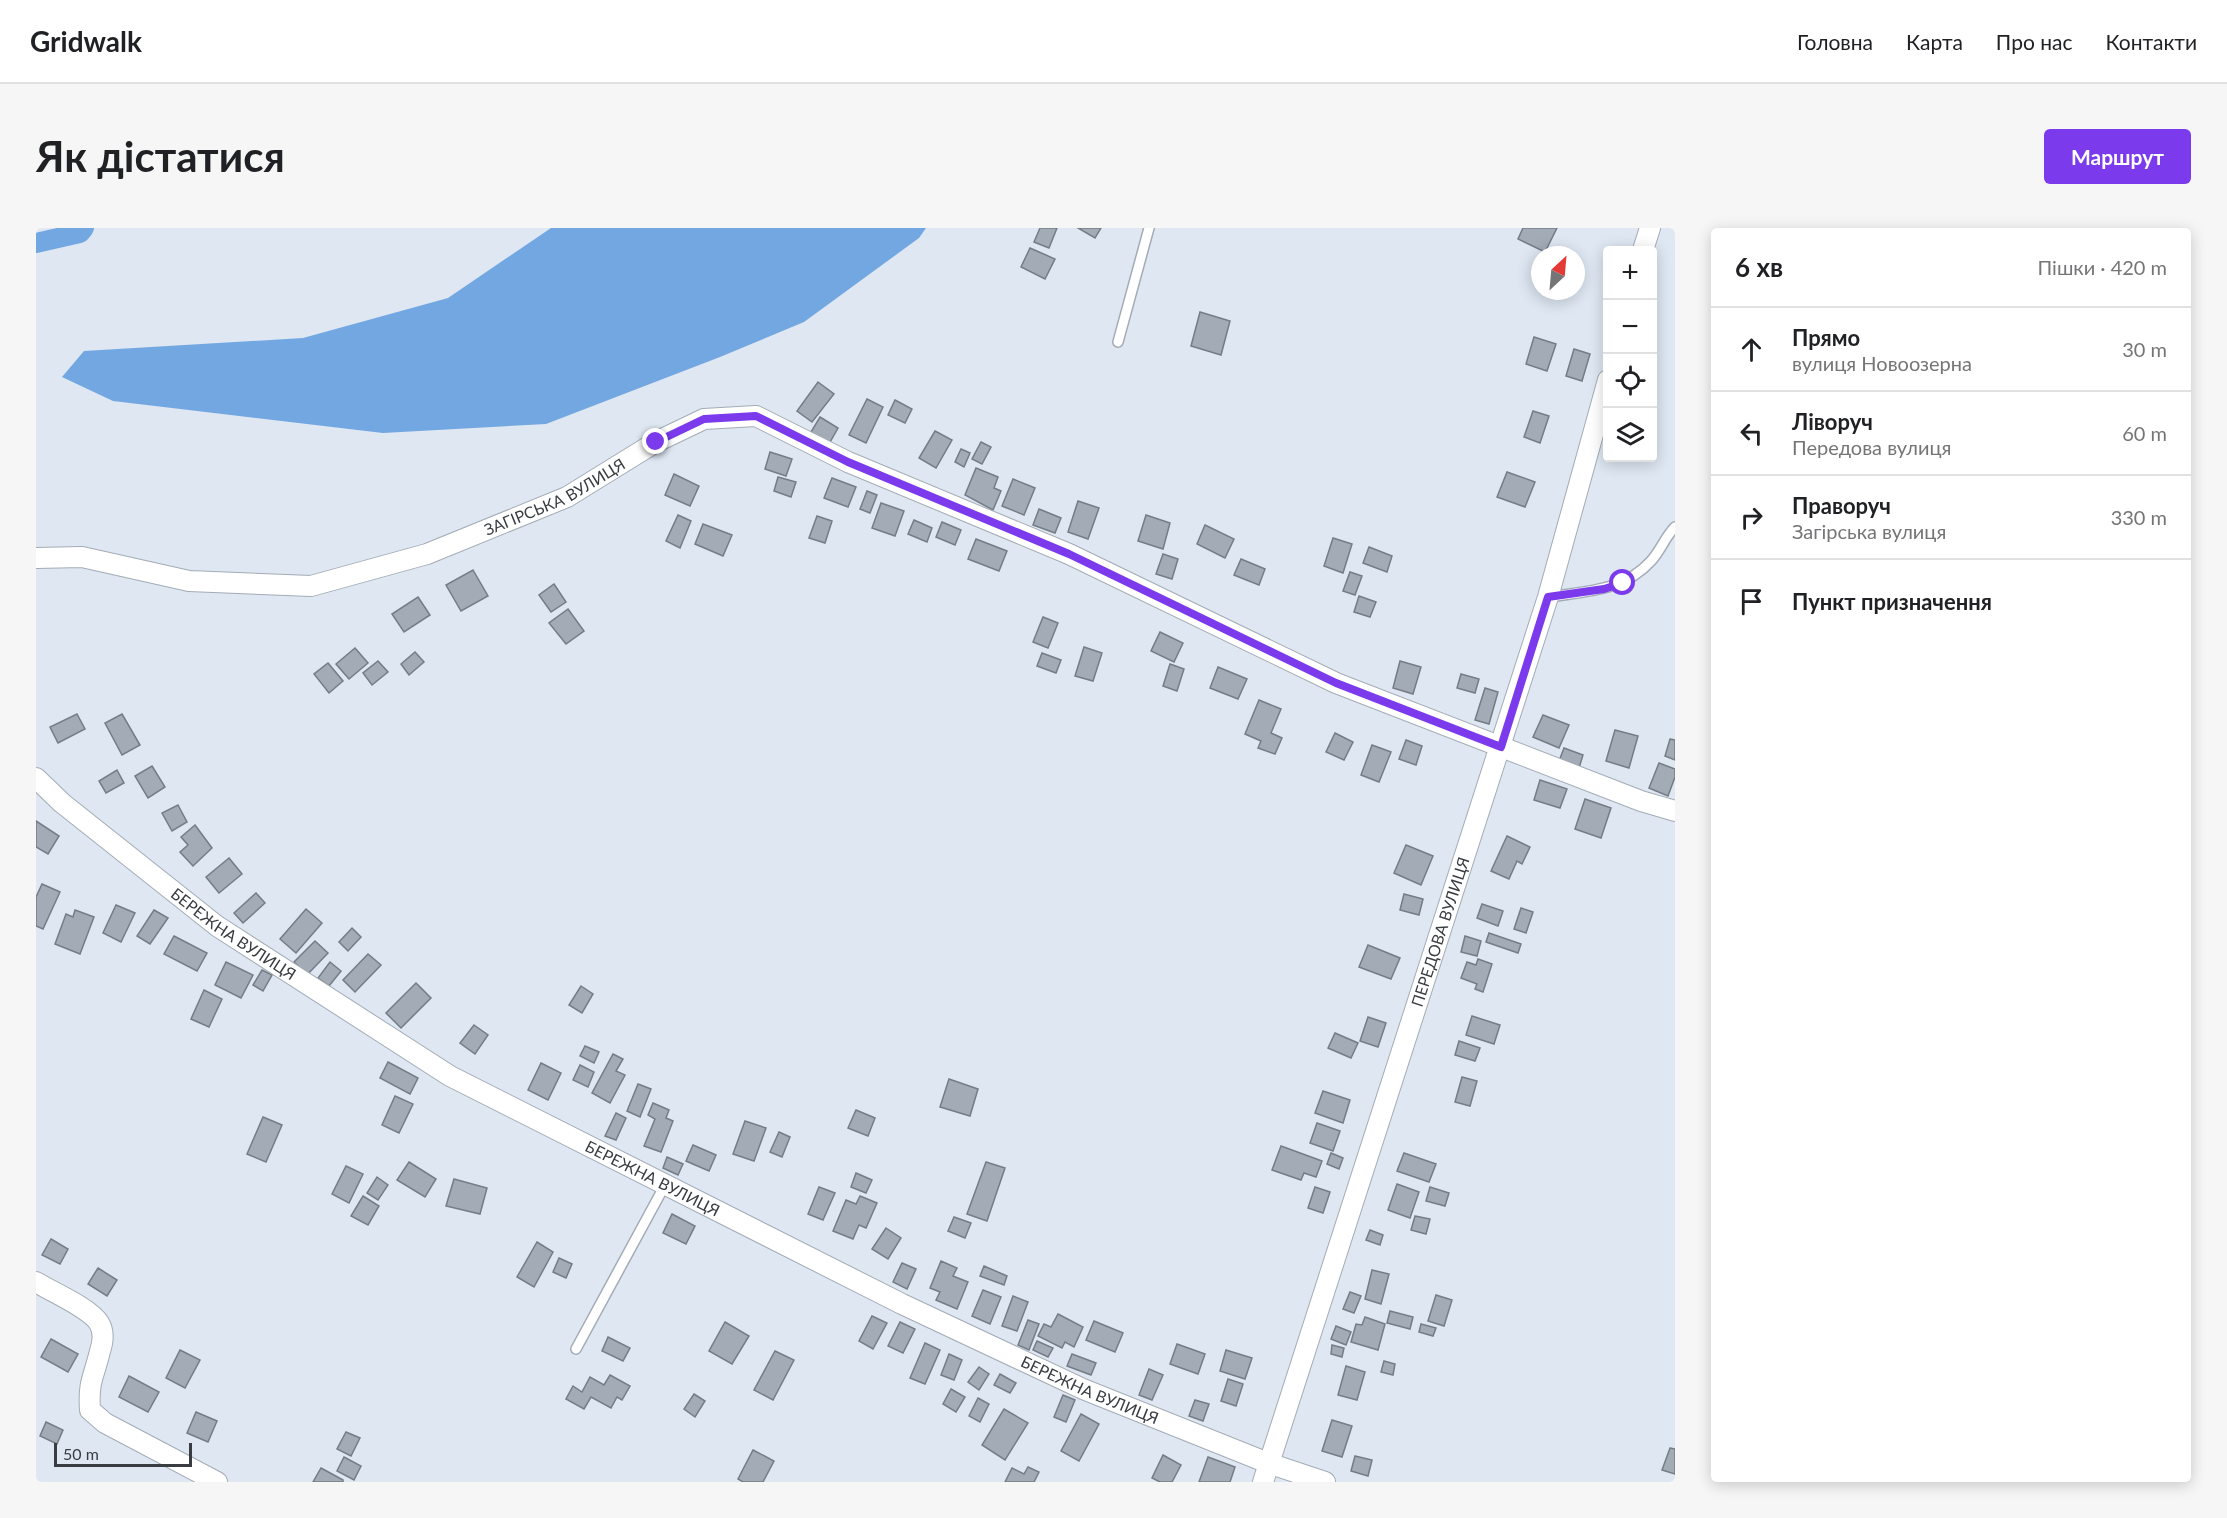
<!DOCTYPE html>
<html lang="uk">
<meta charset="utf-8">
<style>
:root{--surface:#fff;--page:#f6f6f6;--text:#202124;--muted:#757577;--line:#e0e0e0;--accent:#7c3aed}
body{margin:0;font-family:Lato,sans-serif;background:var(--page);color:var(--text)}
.controls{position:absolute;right:18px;top:18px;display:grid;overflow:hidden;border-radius:6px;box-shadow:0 3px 15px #0003}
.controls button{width:54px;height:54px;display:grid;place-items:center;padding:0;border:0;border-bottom:2px solid var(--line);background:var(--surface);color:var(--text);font:30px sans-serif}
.compass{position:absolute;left:1495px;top:18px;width:54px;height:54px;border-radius:50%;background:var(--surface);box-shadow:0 3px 15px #0003;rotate:26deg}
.scale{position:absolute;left:18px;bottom:15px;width:138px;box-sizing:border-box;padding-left:6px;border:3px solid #393d41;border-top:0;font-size:16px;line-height:21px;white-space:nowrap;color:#393d41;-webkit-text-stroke:4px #dee7f2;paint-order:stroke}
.stop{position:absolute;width:18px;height:18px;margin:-14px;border:4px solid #7c3aed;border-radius:50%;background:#fff}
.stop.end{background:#7c3aed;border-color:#fff;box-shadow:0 2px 6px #0008}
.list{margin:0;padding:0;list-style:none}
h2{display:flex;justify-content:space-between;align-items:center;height:78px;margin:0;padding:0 24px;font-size:26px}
h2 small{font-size:20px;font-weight:400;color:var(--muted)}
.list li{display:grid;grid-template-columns:39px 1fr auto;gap:18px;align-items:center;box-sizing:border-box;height:84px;padding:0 24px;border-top:2px solid var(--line)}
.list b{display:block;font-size:22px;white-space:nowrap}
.list p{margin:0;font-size:20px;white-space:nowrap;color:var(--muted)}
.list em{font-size:20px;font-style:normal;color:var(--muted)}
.icon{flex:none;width:33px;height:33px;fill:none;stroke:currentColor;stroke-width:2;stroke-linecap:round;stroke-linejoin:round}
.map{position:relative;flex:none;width:1639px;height:1254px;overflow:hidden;border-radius:6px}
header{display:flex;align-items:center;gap:36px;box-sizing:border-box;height:84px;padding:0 30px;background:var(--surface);border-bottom:2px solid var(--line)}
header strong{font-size:28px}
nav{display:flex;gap:33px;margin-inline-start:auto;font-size:21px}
.intro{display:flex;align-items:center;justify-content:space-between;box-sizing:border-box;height:144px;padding:0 36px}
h1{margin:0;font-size:42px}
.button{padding:15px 27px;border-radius:6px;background:var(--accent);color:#fff;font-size:21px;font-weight:700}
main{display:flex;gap:36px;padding:0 36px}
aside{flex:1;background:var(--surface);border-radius:6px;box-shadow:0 3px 15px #0003}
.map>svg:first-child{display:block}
.water{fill:#73a7e1}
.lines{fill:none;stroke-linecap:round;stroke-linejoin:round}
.canal{stroke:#73a7e1;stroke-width:20}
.building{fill:#a3acb6;stroke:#747d86;stroke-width:1.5}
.service-casing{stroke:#a3acb6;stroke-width:12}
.minor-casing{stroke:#a3acb6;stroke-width:22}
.service{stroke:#fff;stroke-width:9}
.minor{stroke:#fff;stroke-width:20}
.route{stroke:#7c3aed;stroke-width:8}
.labels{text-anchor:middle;stroke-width:5;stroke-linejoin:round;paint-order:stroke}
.street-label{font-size:16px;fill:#393d41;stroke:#dee7f2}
</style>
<header>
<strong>Gridwalk</strong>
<nav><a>Головна</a><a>Карта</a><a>Про нас</a><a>Контакти</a></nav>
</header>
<div class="intro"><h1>Як дістатися</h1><a class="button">Маршрут</a></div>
<main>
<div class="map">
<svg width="1639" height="1254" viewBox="0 0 1639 1254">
<rect width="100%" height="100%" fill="#dee7f2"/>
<path class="water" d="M515,0H890L883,10L768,94L684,129L510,196L347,205L77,173L26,149L48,123L267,110L412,70Z"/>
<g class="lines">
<path class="canal" d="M0,15L44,5L48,0"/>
</g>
<g class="building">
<path d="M1004,0H1021L1013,20L998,14Z"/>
<path d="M1042,0H1065L1059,10Z"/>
<path d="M1487,0H1521L1509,24L1482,11Z"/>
<path d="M994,20L1019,31L1009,51L985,39Z"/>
<path d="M1164,84L1194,93L1185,127L1155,118Z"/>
<path d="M1498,109L1520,116L1511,143L1490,136Z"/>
<path d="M1538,121L1554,126L1546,153L1530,148Z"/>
<path d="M782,154L798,166L776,194L761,183Z"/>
<path d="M831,171L847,179L830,215L813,207Z"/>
<path d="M859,172L876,181L869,195L852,187Z"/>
<path d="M1497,183L1513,188L1504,215L1488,209Z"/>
<path d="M784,189L802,200L793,216L775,204Z"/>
<path d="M899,203L916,212L900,240L883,230Z"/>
<path d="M945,214L955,219L946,236L936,231Z"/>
<path d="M925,221L934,225L928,239L919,234Z"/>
<path d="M734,224L756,231L750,248L729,241Z"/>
<path d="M940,240L962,249L958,260L965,263L957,282L929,267Z"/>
<path d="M1471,244L1499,254L1489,279L1461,269Z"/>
<path d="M638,246L663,258L654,278L629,267Z"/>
<path d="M742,249L760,254L755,269L738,263Z"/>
<path d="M796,250L820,259L812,279L788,270Z"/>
<path d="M977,251L999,260L988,287L966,278Z"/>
<path d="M831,263L841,267L834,285L824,281Z"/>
<path d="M1042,273L1063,280L1052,311L1032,304Z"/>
<path d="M845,275L868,283L859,308L836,300Z"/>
<path d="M1003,281L1025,290L1019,305L997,297Z"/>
<path d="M642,287L655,293L644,320L630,313Z"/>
<path d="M1110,287L1134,295L1127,321L1102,313Z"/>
<path d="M781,288L796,293L789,315L773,310Z"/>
<path d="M878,292L896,300L891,314L872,306Z"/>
<path d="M906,294L925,302L919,317L900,309Z"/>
<path d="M667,296L696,307L687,328L659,316Z"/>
<path d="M1169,297L1198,311L1189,330L1161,316Z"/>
<path d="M1297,310L1316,316L1307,345L1288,338Z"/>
<path d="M940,311L971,323L963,343L932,331Z"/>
<path d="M1333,319L1356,328L1351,344L1327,335Z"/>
<path d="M1127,326L1142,331L1136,351L1120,346Z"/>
<path d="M1205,331L1229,341L1223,357L1198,347Z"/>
<path d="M437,342L452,368L425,383L410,357Z"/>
<path d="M1314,344L1326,348L1319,367L1307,363Z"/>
<path d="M518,356L530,374L515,384L503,367Z"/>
<path d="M1323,368L1340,374L1334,389L1318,384Z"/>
<path d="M382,369L394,387L368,404L356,386Z"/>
<path d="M532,381L548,403L530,416L513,395Z"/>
<path d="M1007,389L1022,395L1012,420L997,414Z"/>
<path d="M1124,404L1147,415L1138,434L1115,423Z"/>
<path d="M1048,419L1066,425L1057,453L1039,448Z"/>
<path d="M319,420L332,435L313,451L300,436Z"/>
<path d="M379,424L388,434L373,447L365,436Z"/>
<path d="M1006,425L1025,432L1020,445L1001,438Z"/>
<path d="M342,433L352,444L336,457L327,445Z"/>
<path d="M1364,433L1385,439L1377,466L1357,460Z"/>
<path d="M292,435L307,453L293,465L278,446Z"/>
<path d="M1134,436L1148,441L1141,463L1127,458Z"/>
<path d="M1182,439L1211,451L1202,471L1174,460Z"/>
<path d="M1425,446L1443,451L1439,465L1421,460Z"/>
<path d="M1449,460L1462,464L1453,496L1439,492Z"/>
<path d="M1223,472L1245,481L1235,505L1246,510L1239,526L1222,520L1225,513L1209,506Z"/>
<path d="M41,486L49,501L22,515L14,499Z"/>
<path d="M86,486L104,517L86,527L69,495Z"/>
<path d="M1507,487L1533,497L1523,520L1497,509Z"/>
<path d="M1579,502L1602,508L1593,540L1570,533Z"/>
<path d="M1299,505L1317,514L1308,532L1290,524Z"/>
<path d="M1634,511L1639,512V532L1629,528Z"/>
<path d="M1370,512L1386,518L1380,537L1363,531Z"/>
<path d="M1336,517L1355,524L1343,554L1325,547Z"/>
<path d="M1528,520L1547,527L1543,540L1523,533Z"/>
<path d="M1623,535L1639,541V549L1632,568L1613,560Z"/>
<path d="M116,538L129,559L112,570L99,548Z"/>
<path d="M81,542L88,555L70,565L63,553Z"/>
<path d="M1504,552L1531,561L1524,580L1498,572Z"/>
<path d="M1549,571L1575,580L1565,610L1539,601Z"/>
<path d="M142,577L151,594L136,603L126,585Z"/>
<path d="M0,593L23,608L12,626L0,619Z"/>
<path d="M159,597L176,620L157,638L144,624L152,617L145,609Z"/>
<path d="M1471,608L1494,619L1486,636L1481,633L1473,651L1455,643Z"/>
<path d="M1370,617L1397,628L1385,657L1358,645Z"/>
<path d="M193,630L206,646L183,665L170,649Z"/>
<path d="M6,656L24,664L7,701L0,698V669Z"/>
<path d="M220,665L229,675L207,695L198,685Z"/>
<path d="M1368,666L1387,671L1383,687L1364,682Z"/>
<path d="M1446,676L1467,683L1462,698L1441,690Z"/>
<path d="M80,677L99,685L85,714L67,705Z"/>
<path d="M1485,680L1497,684L1490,705L1478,701Z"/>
<path d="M270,681L286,695L260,725L244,711Z"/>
<path d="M39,682L58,689L44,726L19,716L30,686L37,689Z"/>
<path d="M118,682L132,690L114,716L101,708Z"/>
<path d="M316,700L325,709L312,723L303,714Z"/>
<path d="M1453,705L1485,716L1482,725L1450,714Z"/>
<path d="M138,708L171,725L161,743L128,726Z"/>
<path d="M1429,708L1445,713L1441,728L1425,724Z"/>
<path d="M279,713L292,725L271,747L258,734Z"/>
<path d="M1332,717L1364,730L1355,751L1323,739Z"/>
<path d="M332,726L345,737L319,764L307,752Z"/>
<path d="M1442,731L1456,736L1447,764L1439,761L1441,756L1425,750L1431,734L1440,737Z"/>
<path d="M190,734L217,747L205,770L179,757Z"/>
<path d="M294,734L305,743L293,758L282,750Z"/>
<path d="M226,742L236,747L227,763L217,757Z"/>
<path d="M380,755L395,770L365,800L350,785Z"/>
<path d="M545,758L557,766L546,785L533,777Z"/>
<path d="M168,762L186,771L173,799L155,791Z"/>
<path d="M1436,788L1464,797L1458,816L1430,807Z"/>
<path d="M1332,789L1350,795L1342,819L1324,813Z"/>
<path d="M438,797L452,807L439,826L424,815Z"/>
<path d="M1299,805L1322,815L1315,830L1292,820Z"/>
<path d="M1423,813L1444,820L1439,833L1419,827Z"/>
<path d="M549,818L563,824L558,835L544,828Z"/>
<path d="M577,826L587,831L580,843L589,847L574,875L556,865Z"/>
<path d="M352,834L382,850L374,866L344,850Z"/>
<path d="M505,835L525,845L512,872L492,862Z"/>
<path d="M544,837L558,844L552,859L537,852Z"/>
<path d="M1426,849L1441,853L1434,878L1419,874Z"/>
<path d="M913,851L942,861L934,888L904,879Z"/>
<path d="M602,856L615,861L604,889L591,883Z"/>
<path d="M1287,863L1314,872L1307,895L1279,885Z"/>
<path d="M359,868L377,876L363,905L346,897Z"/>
<path d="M617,875L633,882L630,890L637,893L625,924L608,918L619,891L612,887Z"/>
<path d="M820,882L839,890L832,908L812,900Z"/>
<path d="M580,885L590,890L580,912L569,908Z"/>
<path d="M227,889L246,897L230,934L211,926Z"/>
<path d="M709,893L730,900L718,933L697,926Z"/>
<path d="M1281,895L1304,903L1297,923L1274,915Z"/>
<path d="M743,904L754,909L746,929L734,924Z"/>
<path d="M657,917L680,927L673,943L650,933Z"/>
<path d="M1245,918L1286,933L1280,949L1268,945L1265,952L1236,942Z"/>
<path d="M1295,925L1307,930L1303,941L1291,936Z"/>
<path d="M1368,925L1400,936L1393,954L1361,943Z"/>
<path d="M631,929L647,936L642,947L627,940Z"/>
<path d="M373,934L400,951L389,969L361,952Z"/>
<path d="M950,934L969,940L951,993L931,986Z"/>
<path d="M310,938L327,946L313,975L296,966Z"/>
<path d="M820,945L836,952L830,965L815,959Z"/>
<path d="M341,949L352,957L342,972L331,965Z"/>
<path d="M418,951L451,960L444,986L410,978Z"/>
<path d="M1361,956L1383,964L1374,990L1352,982Z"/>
<path d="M783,959L799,965L787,992L772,986Z"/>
<path d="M1279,959L1294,964L1287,985L1272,980Z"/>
<path d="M1394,959L1413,965L1409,978L1390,973Z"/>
<path d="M327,968L343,978L332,997L315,988Z"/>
<path d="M824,968L841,975L830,1000L823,997L817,1011L797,1003L810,972L820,976Z"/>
<path d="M636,986L659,998L650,1016L627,1005Z"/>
<path d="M1379,988L1394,991L1390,1006L1375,1002Z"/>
<path d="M918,989L935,995L929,1010L912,1003Z"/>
<path d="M850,1000L865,1010L852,1031L836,1021Z"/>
<path d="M1334,1002L1347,1007L1344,1017L1330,1012Z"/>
<path d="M15,1011L32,1021L24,1036L6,1027Z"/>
<path d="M501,1014L517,1024L498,1059L481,1049Z"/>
<path d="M523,1030L536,1036L530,1050L517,1044Z"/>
<path d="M905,1033L921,1040L917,1048L932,1054L921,1081L900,1072L904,1064L894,1060Z"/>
<path d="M866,1035L880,1041L871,1061L857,1054Z"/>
<path d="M948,1038L971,1048L968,1057L944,1048Z"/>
<path d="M62,1040L81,1052L71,1068L52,1056Z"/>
<path d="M1336,1042L1353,1046L1345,1076L1329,1071Z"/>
<path d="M947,1062L965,1069L954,1096L936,1088Z"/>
<path d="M1314,1064L1325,1068L1318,1085L1307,1081Z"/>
<path d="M1400,1067L1416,1072L1408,1098L1392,1093Z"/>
<path d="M977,1068L992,1074L981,1103L966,1098Z"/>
<path d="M1354,1083L1377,1089L1374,1101L1351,1095Z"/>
<path d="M1022,1086L1047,1099L1038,1119L1029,1114L1026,1120L1002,1108L1008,1096L1015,1099Z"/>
<path d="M836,1088L851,1095L837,1121L823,1113Z"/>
<path d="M1329,1089L1349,1096L1342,1122L1315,1114L1320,1096L1326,1097Z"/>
<path d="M992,1092L1003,1096L993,1122L982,1117Z"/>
<path d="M1058,1093L1087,1105L1079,1124L1050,1112Z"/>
<path d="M689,1094L713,1108L696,1136L673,1123Z"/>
<path d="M864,1094L879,1101L867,1125L852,1118Z"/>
<path d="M1385,1096L1400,1100L1397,1108L1383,1104Z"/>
<path d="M1300,1098L1315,1104L1310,1117L1295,1111Z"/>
<path d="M572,1109L594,1120L587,1133L566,1123Z"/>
<path d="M15,1111L42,1126L32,1144L5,1129Z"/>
<path d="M1001,1113L1017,1120L1012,1129L997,1122Z"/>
<path d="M889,1115L904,1122L889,1156L874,1150Z"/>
<path d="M1141,1116L1169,1126L1162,1146L1134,1136Z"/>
<path d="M1296,1117L1308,1120L1306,1129L1295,1126Z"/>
<path d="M144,1122L164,1132L149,1160L130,1150Z"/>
<path d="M1190,1122L1216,1130L1209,1151L1184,1143Z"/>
<path d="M739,1123L758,1132L737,1172L718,1162Z"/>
<path d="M913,1126L926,1132L918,1152L905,1147Z"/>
<path d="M1036,1126L1060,1135L1055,1147L1031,1138Z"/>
<path d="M1348,1133L1359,1136L1357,1147L1345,1144Z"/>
<path d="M1310,1138L1329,1144L1321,1172L1302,1167Z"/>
<path d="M943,1139L953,1146L943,1162L932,1154Z"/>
<path d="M1113,1141L1127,1147L1116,1172L1103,1167Z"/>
<path d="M964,1146L980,1155L974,1165L958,1157Z"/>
<path d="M574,1147L594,1158L586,1172L581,1169L575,1180L555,1169L548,1181L530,1171L537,1158L546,1164L554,1149L568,1157Z"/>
<path d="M93,1148L123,1164L112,1184L83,1169Z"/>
<path d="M1192,1151L1207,1156L1200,1178L1185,1173Z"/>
<path d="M915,1161L929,1169L920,1184L907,1176Z"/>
<path d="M658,1166L669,1173L659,1189L648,1181Z"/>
<path d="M1027,1167L1039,1172L1030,1194L1018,1189Z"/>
<path d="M942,1170L953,1176L944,1194L933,1188Z"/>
<path d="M1159,1172L1173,1176L1167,1193L1153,1188Z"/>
<path d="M968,1181L992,1195L969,1232L946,1217Z"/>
<path d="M160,1184L181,1193L172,1214L151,1205Z"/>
<path d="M1045,1186L1063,1196L1043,1233L1025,1223Z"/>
<path d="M1296,1192L1316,1198L1306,1229L1286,1223Z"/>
<path d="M10,1194L27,1202L21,1216L4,1208Z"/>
<path d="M310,1204L324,1210L315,1228L301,1221Z"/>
<path d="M1634,1220L1639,1221V1246L1626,1242Z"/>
<path d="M717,1222L738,1233L727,1254H707L702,1251Z"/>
<path d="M1127,1227L1145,1237L1136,1254H1124L1116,1250Z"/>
<path d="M1319,1228L1336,1232L1332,1248L1315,1243Z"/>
<path d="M308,1229L325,1238L318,1252L301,1243Z"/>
<path d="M1172,1229L1199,1239L1194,1254H1163Z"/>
<path d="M992,1239L1003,1244L998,1254H969L976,1240L988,1246Z"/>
<path d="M285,1240L307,1252V1254H277Z"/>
</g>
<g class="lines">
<defs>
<g id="service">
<path d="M1082,114L1113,0"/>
<path d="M1513,369C1551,363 1588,363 1615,333C1625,322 1629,309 1639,299"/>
<path d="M540,1121L629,957"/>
</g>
<g id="minor">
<path d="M1607,22L1614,0"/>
<path id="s1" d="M0,330L46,329L153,353L275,358L391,326L531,269L620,214L668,191L720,188L812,234L1033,326L1300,455L1605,573L1639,583"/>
<path id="s2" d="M0,550L26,575L181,698L414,848L866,1076L1047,1161L1232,1235L1289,1254"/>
<path d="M0,1054C16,1064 54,1080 63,1095C68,1103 67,1114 64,1123C58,1149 52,1153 54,1182L69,1195L181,1254"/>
<path id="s3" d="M1227,1254L1512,369L1572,152"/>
</g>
</defs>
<use href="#service" class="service-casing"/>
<use href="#minor" class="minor-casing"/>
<use href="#service" class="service"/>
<use href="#minor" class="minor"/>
</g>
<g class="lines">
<path class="route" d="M620,214L668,191L720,188L812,234L1033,326L1300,455L1465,519L1512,369L1568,361L1587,355"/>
</g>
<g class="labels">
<g class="street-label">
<text dy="6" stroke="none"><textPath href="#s1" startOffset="538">ЗАГІРСЬКА ВУЛИЦЯ</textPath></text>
<text dy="6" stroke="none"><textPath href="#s2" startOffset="252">БЕРЕЖНА ВУЛИЦЯ</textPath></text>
<text dy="6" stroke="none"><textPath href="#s3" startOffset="578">ПЕРЕДОВА ВУЛИЦЯ</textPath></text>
<text dy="6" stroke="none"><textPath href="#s2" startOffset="738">БЕРЕЖНА ВУЛИЦЯ</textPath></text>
<text dy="6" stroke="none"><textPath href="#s2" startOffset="1224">БЕРЕЖНА ВУЛИЦЯ</textPath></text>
</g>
</g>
</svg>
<div class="controls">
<button>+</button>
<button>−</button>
<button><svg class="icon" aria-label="locate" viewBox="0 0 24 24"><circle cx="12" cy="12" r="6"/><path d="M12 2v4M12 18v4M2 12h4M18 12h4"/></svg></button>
<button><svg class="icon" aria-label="layers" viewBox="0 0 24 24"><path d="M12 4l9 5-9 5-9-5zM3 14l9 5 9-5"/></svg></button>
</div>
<svg class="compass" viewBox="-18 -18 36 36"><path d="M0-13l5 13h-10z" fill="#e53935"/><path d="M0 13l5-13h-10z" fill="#757577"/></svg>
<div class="scale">50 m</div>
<div class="stop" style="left:1587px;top:355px"></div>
<div class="stop end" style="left:620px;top:214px"></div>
</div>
<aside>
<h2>6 хв<small>Пішки · 420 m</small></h2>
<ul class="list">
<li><svg class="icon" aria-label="ahead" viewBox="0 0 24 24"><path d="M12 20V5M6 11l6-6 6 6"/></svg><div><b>Прямо</b><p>вулиця Новоозерна</p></div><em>30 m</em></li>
<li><svg class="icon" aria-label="left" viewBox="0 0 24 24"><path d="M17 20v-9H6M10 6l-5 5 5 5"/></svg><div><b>Ліворуч</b><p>Передова вулиця</p></div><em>60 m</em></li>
<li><svg class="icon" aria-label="right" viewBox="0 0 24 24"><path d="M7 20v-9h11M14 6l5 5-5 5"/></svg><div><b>Праворуч</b><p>Загірська вулиця</p></div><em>330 m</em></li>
<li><svg class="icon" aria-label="arrive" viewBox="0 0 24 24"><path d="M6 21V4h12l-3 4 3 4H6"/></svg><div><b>Пункт призначення</b></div></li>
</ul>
</aside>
</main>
